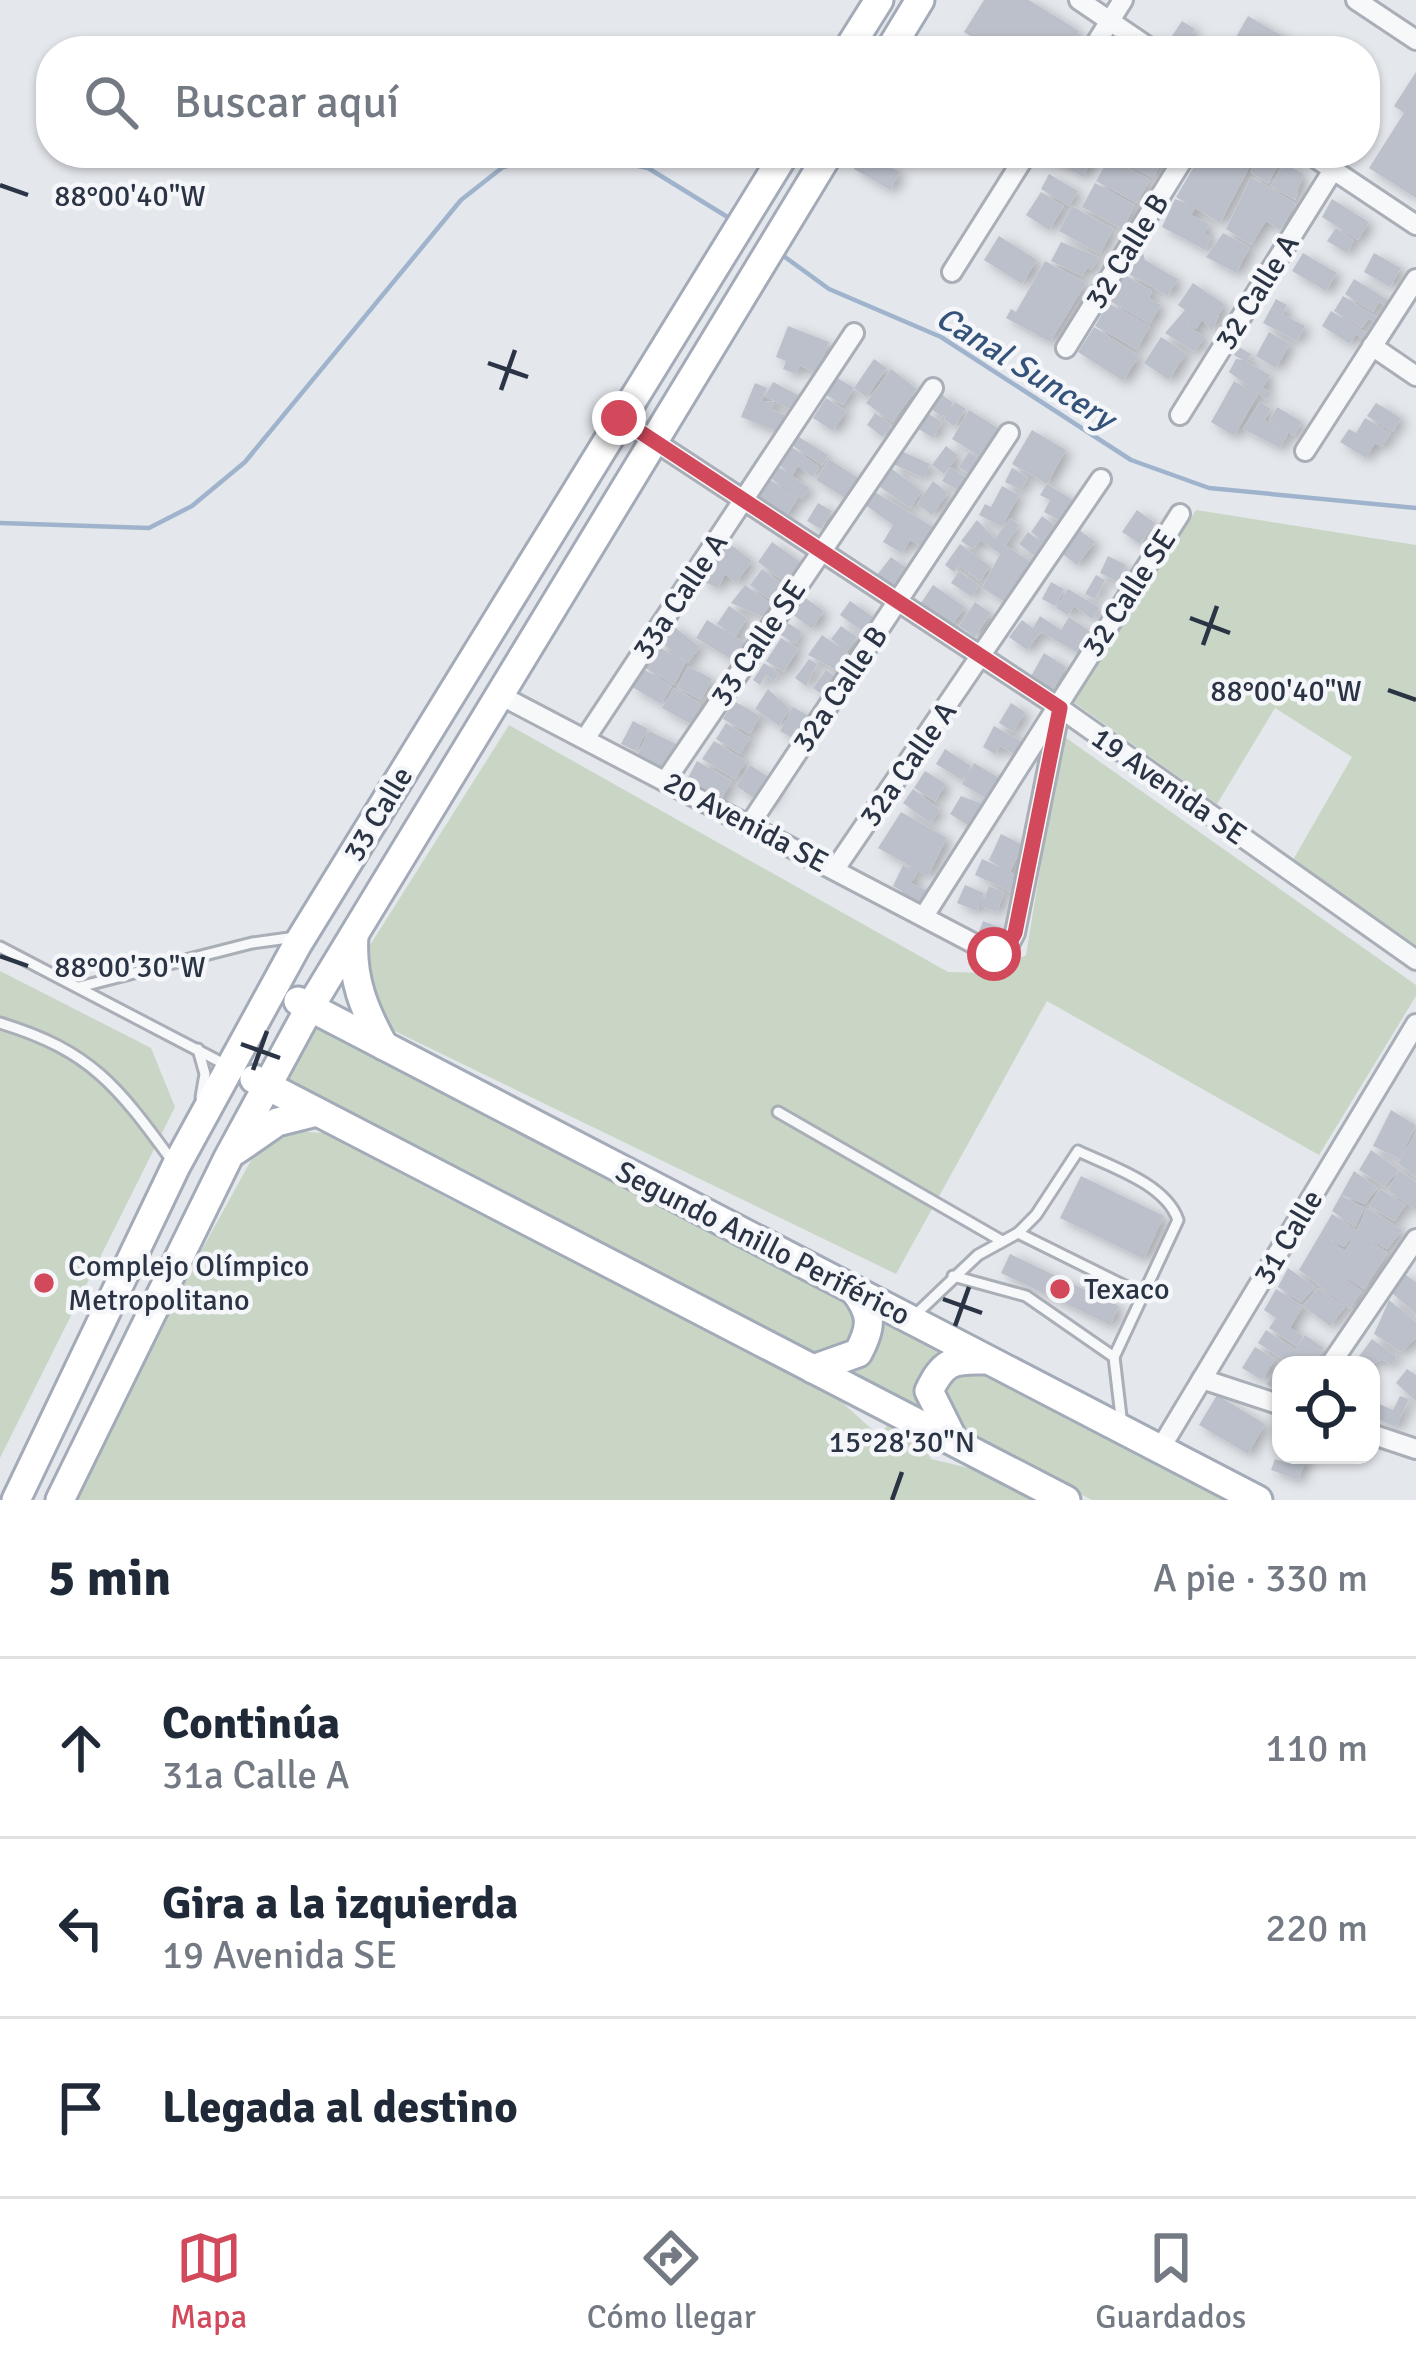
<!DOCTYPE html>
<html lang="es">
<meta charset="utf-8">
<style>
:root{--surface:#fff;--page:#f6f6f7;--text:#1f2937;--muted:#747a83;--line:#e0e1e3;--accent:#d1495b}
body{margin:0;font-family:Signika,sans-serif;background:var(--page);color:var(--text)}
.controls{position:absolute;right:36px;bottom:36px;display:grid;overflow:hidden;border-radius:24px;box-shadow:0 3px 9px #0004}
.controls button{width:108px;height:108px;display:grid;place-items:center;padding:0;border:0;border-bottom:3px solid var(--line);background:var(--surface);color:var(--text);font:60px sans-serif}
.stop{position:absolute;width:36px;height:36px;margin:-27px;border:9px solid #d1495b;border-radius:50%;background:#fff}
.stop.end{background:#d1495b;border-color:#fff;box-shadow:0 3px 12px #0008}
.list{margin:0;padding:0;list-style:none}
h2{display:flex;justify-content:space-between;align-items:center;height:156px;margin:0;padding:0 48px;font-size:51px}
h2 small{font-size:39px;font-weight:400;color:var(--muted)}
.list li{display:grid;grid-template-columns:78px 1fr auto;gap:36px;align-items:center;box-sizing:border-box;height:180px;padding:0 48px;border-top:3px solid var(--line)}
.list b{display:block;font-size:45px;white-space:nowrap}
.list p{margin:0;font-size:39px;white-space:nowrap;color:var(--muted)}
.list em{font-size:39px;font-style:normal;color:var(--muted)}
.icon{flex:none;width:66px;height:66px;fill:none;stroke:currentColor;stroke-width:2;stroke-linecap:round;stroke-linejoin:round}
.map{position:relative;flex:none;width:1416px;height:1500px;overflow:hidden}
.search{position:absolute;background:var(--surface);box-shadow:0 3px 9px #0004;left:36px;right:36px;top:36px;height:132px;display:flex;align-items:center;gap:30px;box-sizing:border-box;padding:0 42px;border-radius:48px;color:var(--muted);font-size:45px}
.sheet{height:696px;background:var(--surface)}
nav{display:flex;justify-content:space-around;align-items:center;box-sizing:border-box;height:168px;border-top:3px solid var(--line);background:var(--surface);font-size:33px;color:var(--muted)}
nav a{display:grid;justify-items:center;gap:6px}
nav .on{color:var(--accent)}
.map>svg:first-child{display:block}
.green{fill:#c9d6c5}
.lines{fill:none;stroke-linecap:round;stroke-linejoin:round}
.stream{stroke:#9fb4cc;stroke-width:4.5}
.building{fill:#bbc0ca;filter:url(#shadow)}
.lane-casing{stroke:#a9aeb7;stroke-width:15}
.street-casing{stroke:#a9aeb7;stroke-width:24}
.primary-casing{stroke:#a3abb8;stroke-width:33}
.lane{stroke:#f7f8fa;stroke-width:9}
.street{stroke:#f7f8fa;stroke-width:18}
.primary{stroke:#fff;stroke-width:27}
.route{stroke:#d1495b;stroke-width:15}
.ticks{fill:none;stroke:#2b3445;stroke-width:4.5}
.poi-dot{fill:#d1495b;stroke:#f4f6f9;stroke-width:4.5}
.labels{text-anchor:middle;stroke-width:9;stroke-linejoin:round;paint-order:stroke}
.street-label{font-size:30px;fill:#2b3445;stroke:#f4f6f9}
.poi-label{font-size:30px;fill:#2b3445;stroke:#f4f6f9;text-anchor:start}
.water-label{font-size:33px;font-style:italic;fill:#34527a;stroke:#f4f6f9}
.ticks-label{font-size:30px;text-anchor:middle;fill:#2b3445;stroke:#f4f6f9;stroke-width:9;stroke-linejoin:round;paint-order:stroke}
</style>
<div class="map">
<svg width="1416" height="1500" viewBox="0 0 1416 1500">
<defs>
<filter id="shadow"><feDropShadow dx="6" dy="4" stdDeviation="6" flood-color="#0004"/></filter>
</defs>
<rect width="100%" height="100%" fill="#e4e7ec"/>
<g class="green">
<path d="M1196,510L1416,545V945L1293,860L1352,757L1275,708L1217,804L1072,701Z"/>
<path d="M509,725L948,972L994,973L1026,955L1062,735L1416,985V996L1319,1155L1047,1001L896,1274L378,1023L367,950Z"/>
<path d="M0,971L151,1048L175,1107L0,1458Z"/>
<path d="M308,1011L853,1290L857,1351L816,1361L267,1085Z"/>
<path d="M292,1131L324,1133L455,1202L515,1225L831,1392L879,1436L889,1423L919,1437L931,1459L985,1472L1036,1500H67L157,1313L180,1289L258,1148Z"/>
<path d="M872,1300L967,1350L939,1364L935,1422L837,1368Z"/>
<path d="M985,1366L1246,1500H1092L962,1431L940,1397L946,1373Z"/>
</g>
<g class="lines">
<g class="stream">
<path d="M577,153L648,168L734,221"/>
<path d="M778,252L829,289L941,337L1131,460L1209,488L1416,508"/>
<path d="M0,523L149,528L192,506L245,462L461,200L503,167L568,153"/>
</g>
</g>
<g class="building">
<path d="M984,0H1029L1079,31L1067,51H995L964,32Z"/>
<path d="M1248,16L1291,41L1285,51H1228Z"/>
<path d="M1182,21L1195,29L1183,48L1170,39Z"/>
<path d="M1416,72V198L1369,168L1404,113L1394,106Z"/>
<path d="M863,153L900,172L890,190L854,169Z"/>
<path d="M1050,153H1088L1094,156L1083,177L1047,157Z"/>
<path d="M1109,153H1167L1153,178Z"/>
<path d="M1202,153L1229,160L1221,153H1257L1220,223L1195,208L1191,215L1209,224L1204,233L1211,238L1205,250L1162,227L1175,199L1188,204L1176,197Z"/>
<path d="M1261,153L1281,160L1268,183L1250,172Z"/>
<path d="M1109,158L1150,180L1137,203L1096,181Z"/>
<path d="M1284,163L1303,174L1295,200L1271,186Z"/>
<path d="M1049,174L1078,191L1069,206L1041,189Z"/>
<path d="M1251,177L1296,204L1280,230L1266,221L1251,245L1226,229Z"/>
<path d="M1095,183L1135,205L1123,229L1082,207Z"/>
<path d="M1041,192L1064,206L1049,230L1026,215Z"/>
<path d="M1332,199L1369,222L1358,240L1322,217Z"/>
<path d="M1072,206L1113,229L1100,254L1059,231Z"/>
<path d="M1336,228L1354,240L1347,253L1327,241Z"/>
<path d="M1223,233L1250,247L1236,273L1206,257Z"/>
<path d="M999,236L1037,260L1022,284L984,260Z"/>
<path d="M1061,242L1099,257L1092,270L1087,268L1082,276L1051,261Z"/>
<path d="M1143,253L1145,260L1178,279L1168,296L1127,273Z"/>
<path d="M1303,253L1337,273L1326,291L1292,271Z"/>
<path d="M1374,253L1401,268L1390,287L1364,272Z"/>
<path d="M1045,261L1086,283L1050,342L1006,318L1011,309L1016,312Z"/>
<path d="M1125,275L1152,291L1149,298L1161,305L1150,324L1110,301Z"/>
<path d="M1354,279L1390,301L1387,306L1379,302L1373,312L1345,294Z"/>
<path d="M1193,283L1224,304L1212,331L1202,320L1196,329L1185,324L1205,337L1194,352L1165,333L1185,310L1178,305Z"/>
<path d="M1343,296L1379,318L1377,323L1369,318L1362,328L1334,311Z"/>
<path d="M1276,299L1287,305L1282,314L1305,326L1297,341L1263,323Z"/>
<path d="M1108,303L1150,326L1137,349L1095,326Z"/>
<path d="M1331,311L1367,333L1364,339L1356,334L1350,344L1322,326Z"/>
<path d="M788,326L829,342L817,373L800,366L796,374L783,369L786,361L776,357Z"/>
<path d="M1094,327L1139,356L1123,381L1078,352Z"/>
<path d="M1269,332L1290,344L1276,368L1256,356Z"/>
<path d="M1161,337L1186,353L1169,380L1144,363Z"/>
<path d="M1239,347L1251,354L1247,362L1270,375L1263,388L1271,393L1267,400L1229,372L1236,359L1243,360L1234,355Z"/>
<path d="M874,359L887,368L866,397L854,388Z"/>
<path d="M891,369L917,389L892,422L866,403Z"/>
<path d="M836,377L854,388L843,405L825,394Z"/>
<path d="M1234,381L1258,395L1234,436L1211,422Z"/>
<path d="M773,382L798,395L790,409L765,396Z"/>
<path d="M755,383L767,388L761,401L774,402L771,409L785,415L778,432L741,417Z"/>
<path d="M940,393L953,403L942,417L929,407Z"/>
<path d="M826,398L846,411L833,431L813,418Z"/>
<path d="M955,402L966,409L954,426L944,419Z"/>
<path d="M1260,402L1271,409L1264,420L1288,434L1280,448L1243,429Z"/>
<path d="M1376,403L1401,418L1393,432L1367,416Z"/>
<path d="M1277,407L1302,422L1294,436L1269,421Z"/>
<path d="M969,410L998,428L981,457L952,439Z"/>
<path d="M875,413L892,425L883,437L867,425Z"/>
<path d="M927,413L942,422L933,438L917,428Z"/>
<path d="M1365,418L1391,433L1382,447L1375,443L1366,458L1340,442L1349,429L1356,433Z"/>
<path d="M1032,430L1066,450L1047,484L1012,464Z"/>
<path d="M799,437L828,455L822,465L793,446Z"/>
<path d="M946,446L958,455L944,474L932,465Z"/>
<path d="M792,447L819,467L813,477L798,466L792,476L810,488L802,499L769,477L777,466L788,473L777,463Z"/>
<path d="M899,450L930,464L924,478L893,464Z"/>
<path d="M969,452L981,460L971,475L959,467Z"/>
<path d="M829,459L858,478L845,498L816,480Z"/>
<path d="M950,467L967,478L959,491L942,481Z"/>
<path d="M1012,468L1028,477L1021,490L1005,482Z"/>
<path d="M892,469L922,491L910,508L880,487Z"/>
<path d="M767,478L798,498L785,518L754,497Z"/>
<path d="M933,481L948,493L932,515L917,504Z"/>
<path d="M1047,484L1073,500L1061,521L1044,512L1050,500L1040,495Z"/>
<path d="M1002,486L1019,495L1002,527L979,515L985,504L991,507Z"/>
<path d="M873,491L935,528L923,548L910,540L902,553L883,542L893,525L864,504Z"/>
<path d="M818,503L832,511L821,529L807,521Z"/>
<path d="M1137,510L1155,523L1140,544L1122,532Z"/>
<path d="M1042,516L1060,529L1049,545L1031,532Z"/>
<path d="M1010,518L1019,525L1005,545L1034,564L1008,604L982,588L1000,554L980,540L973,549L961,541L977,520L995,539Z"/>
<path d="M1078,529L1095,542L1077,565L1060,552Z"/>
<path d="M1028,532L1045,545L1036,557L1019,544Z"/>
<path d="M726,541L752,561L736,583L725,574L718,588L702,581Z"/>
<path d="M772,542L802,563L787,584L758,562Z"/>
<path d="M960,544L990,566L980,581L959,565L954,572L945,565Z"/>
<path d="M1108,556L1126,565L1118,582L1100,573Z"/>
<path d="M891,557L909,570L896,588L877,575Z"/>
<path d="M762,569L784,585L772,601L750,585Z"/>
<path d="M959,571L979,585L972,597L951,583Z"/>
<path d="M1096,575L1105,580L1095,599L1085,594Z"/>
<path d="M1051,582L1064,589L1055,606L1042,599Z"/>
<path d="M745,585L773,605L763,617L731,603Z"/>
<path d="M933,585L965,607L950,627L919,606Z"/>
<path d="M1068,589L1100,608L1092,619L1074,606L1068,615L1056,608Z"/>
<path d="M804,597L824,611L812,629L792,614Z"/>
<path d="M850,601L873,617L862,631L840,615Z"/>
<path d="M975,602L991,613L975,637L959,626Z"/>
<path d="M729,606L747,618L736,636L717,624Z"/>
<path d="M1040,616L1061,630L1069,617L1091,632L1078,653L1041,632L1027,650L1009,637L1022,620L1033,628Z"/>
<path d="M707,620L747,644L736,662L696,638Z"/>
<path d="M788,623L802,632L795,644L781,635Z"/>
<path d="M672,625L700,647L688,663L659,641Z"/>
<path d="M841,626L857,637L847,651L831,639Z"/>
<path d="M822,635L855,658L844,674L808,655Z"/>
<path d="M781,638L798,649L784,672L766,661Z"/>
<path d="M657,646L686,662L674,685L645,668Z"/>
<path d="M1044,653L1066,667L1052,691L1030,678Z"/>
<path d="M809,659L817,664L806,686L795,678Z"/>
<path d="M764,663L779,673L774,681L766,675L760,685L753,680Z"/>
<path d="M688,666L712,679L701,700L677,687Z"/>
<path d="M643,669L672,686L661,704L632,687Z"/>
<path d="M826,670L839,679L826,697L813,688Z"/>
<path d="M674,688L700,703L694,726L662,708Z"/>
<path d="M768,689L790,709L779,726L755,709Z"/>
<path d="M734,701L760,716L750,734L723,719Z"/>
<path d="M1011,703L1025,712L1013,732L999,723Z"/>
<path d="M793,707L813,718L800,742L780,731Z"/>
<path d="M633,721L648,729L636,751L621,744Z"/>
<path d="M726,723L750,738L740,754L716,739Z"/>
<path d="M994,726L1028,745L1021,758L1000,746L995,754L983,747Z"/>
<path d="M649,731L676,744L664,769L637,756Z"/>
<path d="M714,741L746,761L735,779L702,759Z"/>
<path d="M945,749L971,766L962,780L936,764Z"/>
<path d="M697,761L732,781L717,807L683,787Z"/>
<path d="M974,763L1006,782L994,803L962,784Z"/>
<path d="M750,765L779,784L765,805L736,786Z"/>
<path d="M925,771L946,784L935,801L914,788Z"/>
<path d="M913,789L940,810L930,823L903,803Z"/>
<path d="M961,796L991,807L977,831L950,814Z"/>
<path d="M901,812L947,838L928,876L878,848Z"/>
<path d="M1001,834L1023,845L1010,872L1020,877L1013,893L975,875L982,859L1006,870L989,860Z"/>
<path d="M903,865L917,872L911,883L929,892L921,908L900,897L903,892L893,886Z"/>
<path d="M965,885L984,893L977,911L957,903Z"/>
<path d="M989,886L1004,892L997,912L981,906Z"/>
<path d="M983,921L1002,928L996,944L977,937Z"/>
<path d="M1391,1110L1416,1125L1400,1159L1373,1146Z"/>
<path d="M1416,1132V1177L1398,1163Z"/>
<path d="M1371,1150L1399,1170L1384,1186L1359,1170Z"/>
<path d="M1399,1170L1416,1182V1210L1388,1190Z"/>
<path d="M1354,1171L1377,1188L1365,1204L1341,1195L1364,1208L1355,1227L1332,1211L1341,1195Z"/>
<path d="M1081,1176L1164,1216L1144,1259L1060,1218Z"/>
<path d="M1380,1189L1406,1205L1394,1221L1369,1206Z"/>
<path d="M1367,1208L1402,1230L1387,1249L1365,1237L1388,1253L1364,1289L1333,1270L1362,1291L1350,1309L1299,1270L1332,1214L1357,1231L1344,1247L1328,1239L1345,1251L1357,1231Z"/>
<path d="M1010,1254L1119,1306L1110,1325L1001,1273Z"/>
<path d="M1288,1268L1315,1287L1301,1302L1278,1287Z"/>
<path d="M1403,1273L1416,1282V1314L1391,1292Z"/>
<path d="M1318,1288L1345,1307L1330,1326L1303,1306Z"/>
<path d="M1276,1289L1303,1306L1290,1328L1303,1336L1296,1346L1269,1328L1276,1318L1264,1310Z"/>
<path d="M1389,1300L1416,1322V1338L1401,1352L1374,1334Z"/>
<path d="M1266,1330L1296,1350L1305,1335L1324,1348L1313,1365H1292L1258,1343Z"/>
<path d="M1372,1339L1397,1357L1391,1365L1384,1360L1366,1365L1357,1359Z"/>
<path d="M1255,1347L1275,1359L1262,1380L1242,1368Z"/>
<path d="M1281,1361V1394L1266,1384Z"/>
<path d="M1407,1369L1416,1375V1401L1396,1383Z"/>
<path d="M1217,1395L1265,1424L1248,1454L1199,1425Z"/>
<path d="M1400,1396L1409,1399L1396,1427L1373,1417L1379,1404L1393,1410Z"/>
<path d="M1289,1455H1308L1298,1480L1271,1470L1275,1459L1286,1463Z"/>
</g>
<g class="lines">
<defs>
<g id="lane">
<path d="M0,947L228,1066"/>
<path d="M79,987L252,943L296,937"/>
<path d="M0,1023C92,1051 118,1087 173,1162"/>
<path d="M198,1049L205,1074L201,1097"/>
<path d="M778,1112L1002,1241"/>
<path d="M1018,1233L1141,1294"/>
<path d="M953,1276L1026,1296L1114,1357"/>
<path d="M913,1317L978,1255L1018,1233L1036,1215L1078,1151C1110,1166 1166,1184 1178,1220L1114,1357L1122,1425"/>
</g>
<g id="street">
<path d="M1079,0L1154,51"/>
<path d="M1356,0L1416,40"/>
<path d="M1091,51L1123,0"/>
<path d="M1308,153L1416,225"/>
<path d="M952,272L1027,153"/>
<path d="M1372,346L1416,376"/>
<path d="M1066,348L1187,153"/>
<path d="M1180,415L1333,170"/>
<path d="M619,418L1060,708L1416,960"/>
<path d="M1305,451L1416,279"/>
<path d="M496,693L994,954L1007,948L1015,933L1060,708"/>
<path d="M585,739L854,333"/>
<path d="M666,780L933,388"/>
<path d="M750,824L1009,433"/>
<path d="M835,869L1101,479"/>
<path d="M924,916L1180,514"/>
<path d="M1330,1365L1416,1239"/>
<path d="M1202,1379L1281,1405"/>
<path d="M1371,1434L1416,1449"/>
<path d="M1160,1449L1416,1024"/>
</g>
<g id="primary">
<path d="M847,51L879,0"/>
<path d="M889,51L920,0"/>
<path d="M354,936C351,978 364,1010 384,1046"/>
<path d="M298,1001L1258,1500"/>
<path d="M254,1079L1066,1500"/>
<path d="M235,1151L277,1122L317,1112"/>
<path d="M813,1369L858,1353C872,1327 873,1314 854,1290"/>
<path d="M954,1441L929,1391C943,1362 952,1359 984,1360"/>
<path d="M16,1500L176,1166L297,945L785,153"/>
<path d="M60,1500L228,1158L310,1007L829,153"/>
</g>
</defs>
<use href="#lane" class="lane-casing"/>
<use href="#street" class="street-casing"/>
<use href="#primary" class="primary-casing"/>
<use href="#lane" class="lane"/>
<use href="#street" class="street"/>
<use href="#primary" class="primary"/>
</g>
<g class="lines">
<path class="route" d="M619,418L1060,708L1015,933L1007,948L994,954"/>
</g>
<path class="ticks" d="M0,185L28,195M488,363L528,377M501,390L515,350M1190,618L1230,633M1203,645L1217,606M1388,690L1416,700M0,956L28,966M241,1044L280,1058M253,1070L267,1031M943,1299L982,1313M955,1326L969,1287M892,1500L902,1472"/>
<g class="poi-dot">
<circle cx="44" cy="1283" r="12"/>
<circle cx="1060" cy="1289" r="12"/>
</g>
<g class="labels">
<g class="street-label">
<text transform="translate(1127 251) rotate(-58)" y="10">32 Calle B</text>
<text transform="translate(1257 292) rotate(-58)" y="10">32 Calle A</text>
<text transform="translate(1129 593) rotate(-57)" y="10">32 Calle SE</text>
<text transform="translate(680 596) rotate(-56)" y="10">33a Calle A</text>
<text transform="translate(758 643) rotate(-56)" y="10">33 Calle SE</text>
<text transform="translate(840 689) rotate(-56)" y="10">32a Calle B</text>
<text transform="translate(908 764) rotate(-55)" y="10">32a Calle A</text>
<text transform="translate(1169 786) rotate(35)" y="10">19 Avenida SE</text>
<text transform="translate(378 814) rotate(-59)" y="10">33 Calle</text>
<text transform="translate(746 822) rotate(28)" y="10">20 Avenida SE</text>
<text transform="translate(1288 1237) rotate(-59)" y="10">31 Calle</text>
<text transform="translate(763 1243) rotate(27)" y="10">Segundo Anillo Periférico</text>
</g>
<g class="poi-label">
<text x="68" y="1276">Complejo Olímpico<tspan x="68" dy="34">Metropolitano</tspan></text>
<text x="1084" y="1299">Texaco</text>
</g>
<g class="water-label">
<text transform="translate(1026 367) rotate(32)" y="12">Canal Suncery</text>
</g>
</g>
<g class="ticks-label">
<text x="130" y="206">88°00'40"W</text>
<text x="1286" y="701">88°00'40"W</text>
<text x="130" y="977">88°00'30"W</text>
<text x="902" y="1452">15°28'30"N</text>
</g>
</svg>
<div class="controls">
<button><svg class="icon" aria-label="locate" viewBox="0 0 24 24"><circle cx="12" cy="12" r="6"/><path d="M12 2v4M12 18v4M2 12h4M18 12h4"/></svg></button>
</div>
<div class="stop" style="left:994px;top:954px"></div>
<div class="stop end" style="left:619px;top:418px"></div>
<div class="search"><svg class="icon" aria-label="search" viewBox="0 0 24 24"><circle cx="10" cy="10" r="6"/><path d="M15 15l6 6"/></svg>Buscar aquí</div>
</div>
<section class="sheet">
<h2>5 min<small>A pie · 330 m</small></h2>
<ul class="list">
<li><svg class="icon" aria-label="ahead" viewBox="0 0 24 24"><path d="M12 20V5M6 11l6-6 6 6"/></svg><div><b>Continúa</b><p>31a Calle A</p></div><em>110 m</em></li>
<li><svg class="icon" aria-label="left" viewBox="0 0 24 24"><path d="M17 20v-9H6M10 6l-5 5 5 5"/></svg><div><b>Gira a la izquierda</b><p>19 Avenida SE</p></div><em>220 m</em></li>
<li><svg class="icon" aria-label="arrive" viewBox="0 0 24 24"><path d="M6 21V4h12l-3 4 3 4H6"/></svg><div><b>Llegada al destino</b></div></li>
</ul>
</section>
<nav>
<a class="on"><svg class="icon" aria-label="map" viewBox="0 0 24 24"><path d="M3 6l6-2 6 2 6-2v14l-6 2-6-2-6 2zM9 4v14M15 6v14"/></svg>Mapa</a>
<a><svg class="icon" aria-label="directions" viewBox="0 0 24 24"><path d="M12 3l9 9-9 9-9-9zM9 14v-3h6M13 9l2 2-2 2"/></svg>Cómo llegar</a>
<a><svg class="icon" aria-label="saved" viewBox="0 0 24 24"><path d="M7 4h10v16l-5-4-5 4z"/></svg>Guardados</a>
</nav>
